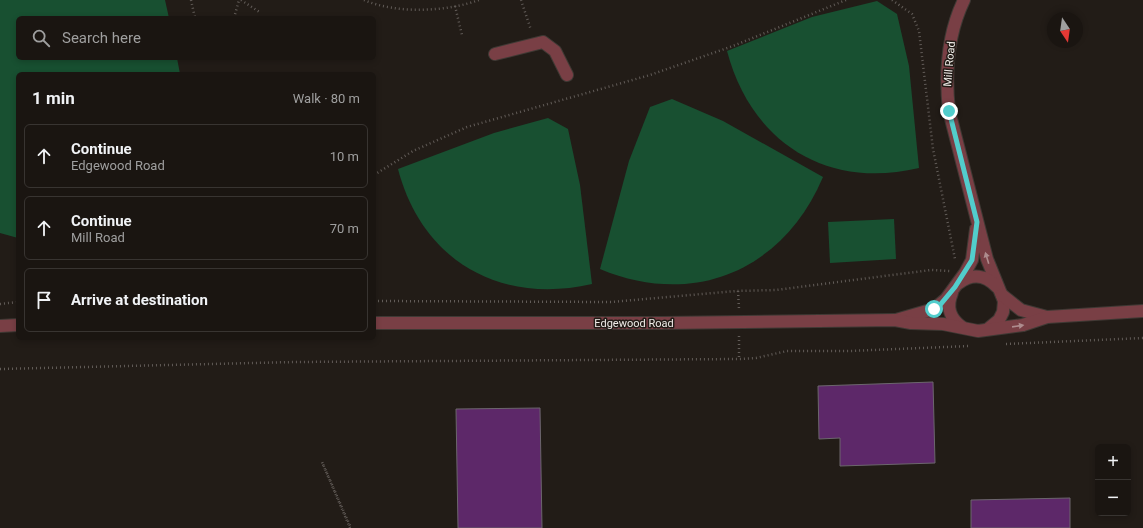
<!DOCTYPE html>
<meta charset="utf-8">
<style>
:root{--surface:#1a1511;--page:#231e1a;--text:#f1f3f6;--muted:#9f9f9f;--line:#383431}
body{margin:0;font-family:Roboto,sans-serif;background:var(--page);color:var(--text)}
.controls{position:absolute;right:12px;bottom:12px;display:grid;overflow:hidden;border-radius:6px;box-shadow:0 2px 6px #0003}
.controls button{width:36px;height:36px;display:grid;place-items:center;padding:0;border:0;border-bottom:1px solid var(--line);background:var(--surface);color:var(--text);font:20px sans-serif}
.compass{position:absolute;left:1047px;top:12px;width:36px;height:36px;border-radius:50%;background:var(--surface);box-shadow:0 2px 6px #0003;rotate:167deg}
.stop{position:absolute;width:12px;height:12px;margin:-9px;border:3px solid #52cdcc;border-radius:50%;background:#fff}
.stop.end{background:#52cdcc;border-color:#fff;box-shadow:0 1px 4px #0008}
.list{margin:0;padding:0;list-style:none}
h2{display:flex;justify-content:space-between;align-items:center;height:52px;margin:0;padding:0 16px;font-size:17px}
h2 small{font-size:13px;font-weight:400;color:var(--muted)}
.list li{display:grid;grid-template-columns:26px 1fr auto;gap:12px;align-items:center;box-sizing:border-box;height:64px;margin:0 8px 8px;padding:0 8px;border:1px solid var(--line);border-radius:6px}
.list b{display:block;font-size:15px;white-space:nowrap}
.list p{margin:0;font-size:13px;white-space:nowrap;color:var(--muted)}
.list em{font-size:13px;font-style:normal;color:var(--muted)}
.icon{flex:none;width:22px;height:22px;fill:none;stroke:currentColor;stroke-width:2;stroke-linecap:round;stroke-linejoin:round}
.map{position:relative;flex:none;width:1143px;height:528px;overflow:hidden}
.search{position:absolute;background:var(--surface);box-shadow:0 2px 6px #0003;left:16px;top:16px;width:360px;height:44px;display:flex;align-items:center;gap:10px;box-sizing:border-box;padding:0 14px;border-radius:6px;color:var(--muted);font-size:15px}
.panel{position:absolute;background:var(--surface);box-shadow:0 2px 6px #0003;left:16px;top:72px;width:360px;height:268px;border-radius:6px}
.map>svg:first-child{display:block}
.green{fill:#185031}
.building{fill:#5d2869;stroke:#6c666d}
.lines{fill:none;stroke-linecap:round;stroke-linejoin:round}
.minor-casing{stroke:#3f3934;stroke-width:14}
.path{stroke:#625c58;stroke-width:2.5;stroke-dasharray:1 3;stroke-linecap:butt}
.minor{stroke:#793f45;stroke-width:12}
.oneway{fill:#ae8c8e}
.route{stroke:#52cdcc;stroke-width:5}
.labels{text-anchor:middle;stroke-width:3;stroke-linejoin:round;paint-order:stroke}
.street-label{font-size:11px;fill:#efebe7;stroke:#221c17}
</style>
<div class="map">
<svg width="1143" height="528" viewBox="0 0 1143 528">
<rect width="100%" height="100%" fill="#221c17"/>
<g class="green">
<path d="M0,0H165L169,18H18V58H177L180,74H18V238L0,233Z"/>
<path d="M877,1L897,14L909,66L919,168C826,190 751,142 727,51L812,17Z"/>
<path d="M672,99L723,121L823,177C783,271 693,308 600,269L629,161L650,107Z"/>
<path d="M548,118L568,129L580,185L592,284C500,305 422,261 398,169L494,133Z"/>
<path d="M894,219L896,259L830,263L828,222Z"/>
</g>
<g class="building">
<path d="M933,382L935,463L840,466V438L819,439L818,386Z"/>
<path d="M540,408L542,528H458L456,409Z"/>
<path d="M1070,498V528H971V500Z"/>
</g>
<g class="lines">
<defs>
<g id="minor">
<path d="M964,0C947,35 945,74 949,111L987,259L1004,301L1003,312L999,320L988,329"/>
<path d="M495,54L543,42L555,51L567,75"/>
<path d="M959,283C972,273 986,275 997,287"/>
<path d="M952,293C946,307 950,319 962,327"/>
<path d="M1002,295L1021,310L1047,317"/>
<path d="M896,320L934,309L946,299L965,273L972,260L976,229"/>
<path d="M374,323H662L895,320L911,323L943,324L978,331L1023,325L1047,317L1143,311"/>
<path d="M0,326L18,325"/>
</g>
</defs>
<use href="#minor" class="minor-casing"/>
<g class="path">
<path d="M191,0L195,18"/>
<path d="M241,0L261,13"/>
<path d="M364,0C396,14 446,12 479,0"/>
<path d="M521,0L531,30"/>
<path d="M892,0L912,14L919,31L933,149L955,259"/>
<path d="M455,6L462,35"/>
<path d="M234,18L239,0"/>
<path d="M374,175L413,151L467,127L650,75L733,46L846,0"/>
<path d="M738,291L739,309"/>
<path d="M374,301L611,302L736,291L776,290L931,270L950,271"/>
<path d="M0,304L18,302"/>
<path d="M739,336V359"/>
<path d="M1006,344L1143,338"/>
<path d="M0,369L295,362L739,359L756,358L787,351H850L969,346"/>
<path d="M350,528L322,462L351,528"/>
</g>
<use href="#minor" class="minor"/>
</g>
<defs><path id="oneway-solid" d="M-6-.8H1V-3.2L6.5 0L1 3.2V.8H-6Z"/></defs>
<g class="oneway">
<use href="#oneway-solid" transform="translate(987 258) rotate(-107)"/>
<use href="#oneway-solid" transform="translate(1018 326) rotate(-8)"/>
</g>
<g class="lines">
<path class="route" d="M934,309L940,305L955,287L972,260L977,222L949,111"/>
</g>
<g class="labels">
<g class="street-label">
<text transform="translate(949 64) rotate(-85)" y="4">Mill Road</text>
<text x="634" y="327">Edgewood Road</text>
</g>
</g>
</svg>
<div class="controls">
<button>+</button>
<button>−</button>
</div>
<svg class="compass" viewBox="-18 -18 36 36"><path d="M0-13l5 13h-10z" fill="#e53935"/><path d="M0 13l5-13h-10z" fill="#9f9f9f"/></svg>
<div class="stop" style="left:934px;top:309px"></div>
<div class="stop end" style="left:949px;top:111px"></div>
<div class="search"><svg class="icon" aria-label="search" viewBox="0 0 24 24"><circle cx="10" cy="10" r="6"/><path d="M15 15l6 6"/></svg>Search here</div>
<section class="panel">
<h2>1 min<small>Walk · 80 m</small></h2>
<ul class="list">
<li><svg class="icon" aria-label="ahead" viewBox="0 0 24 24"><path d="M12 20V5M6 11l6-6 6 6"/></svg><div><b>Continue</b><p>Edgewood Road</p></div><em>10 m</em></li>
<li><svg class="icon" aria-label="ahead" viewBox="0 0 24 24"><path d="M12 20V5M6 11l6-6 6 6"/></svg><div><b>Continue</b><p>Mill Road</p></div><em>70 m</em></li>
<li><svg class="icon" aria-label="arrive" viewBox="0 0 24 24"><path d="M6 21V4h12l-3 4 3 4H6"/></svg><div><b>Arrive at destination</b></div></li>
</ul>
</section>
</div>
